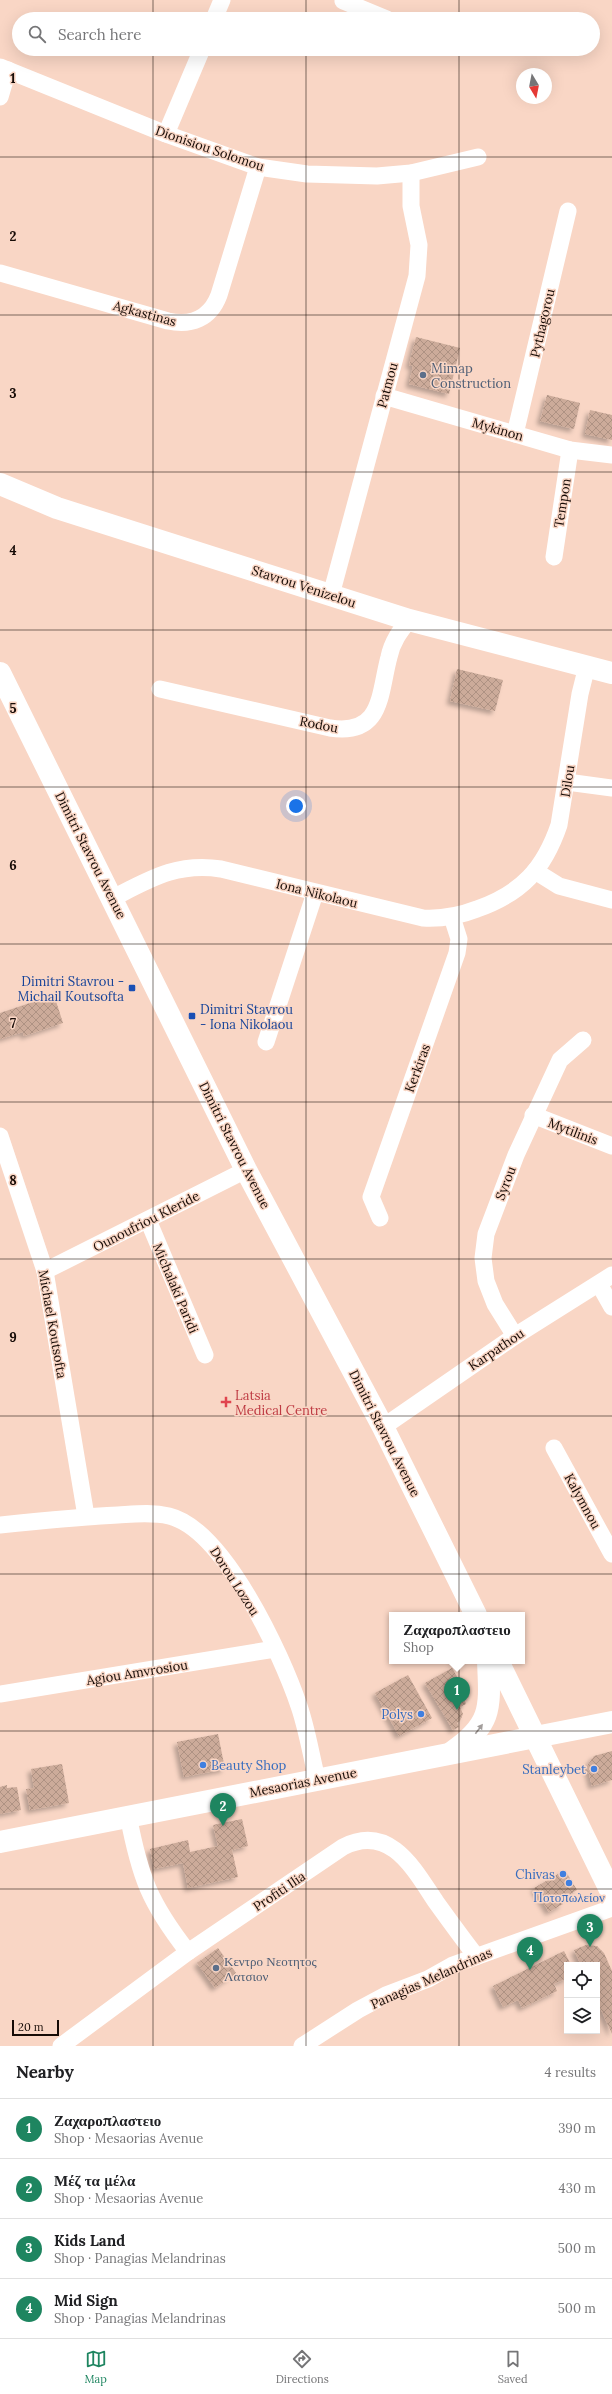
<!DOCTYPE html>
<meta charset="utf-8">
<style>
:root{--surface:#fff;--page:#f2f2f2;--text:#202124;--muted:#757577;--line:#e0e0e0;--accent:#1e8560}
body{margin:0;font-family:Lora,serif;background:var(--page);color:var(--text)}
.controls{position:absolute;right:12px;bottom:12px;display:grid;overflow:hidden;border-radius:0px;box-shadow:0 4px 16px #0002}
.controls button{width:36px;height:36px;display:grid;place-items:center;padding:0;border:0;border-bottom:1px solid var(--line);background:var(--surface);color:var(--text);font:20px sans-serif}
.compass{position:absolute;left:516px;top:68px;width:36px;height:36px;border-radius:50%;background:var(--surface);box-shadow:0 4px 16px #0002;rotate:170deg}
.scale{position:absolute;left:12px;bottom:10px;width:47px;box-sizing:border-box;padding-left:4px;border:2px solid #160b06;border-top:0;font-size:11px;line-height:14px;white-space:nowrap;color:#160b06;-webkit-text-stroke:3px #f9d6c5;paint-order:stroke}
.you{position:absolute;left:296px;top:806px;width:14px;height:14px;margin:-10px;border:3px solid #fff;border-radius:50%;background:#1a73e8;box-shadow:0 0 0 6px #1a73e833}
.badge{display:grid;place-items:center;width:26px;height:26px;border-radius:50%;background:var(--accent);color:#fff;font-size:13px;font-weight:700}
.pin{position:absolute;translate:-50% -33px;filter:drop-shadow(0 1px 2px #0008)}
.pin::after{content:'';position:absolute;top:21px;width:14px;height:12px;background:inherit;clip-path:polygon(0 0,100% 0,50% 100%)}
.popup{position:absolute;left:389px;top:1612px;width:136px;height:52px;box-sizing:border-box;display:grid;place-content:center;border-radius:0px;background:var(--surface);filter:drop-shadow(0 1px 3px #0005);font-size:13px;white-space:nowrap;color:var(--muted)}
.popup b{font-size:15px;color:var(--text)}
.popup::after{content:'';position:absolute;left:50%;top:100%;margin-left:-8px;border:8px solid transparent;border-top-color:var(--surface)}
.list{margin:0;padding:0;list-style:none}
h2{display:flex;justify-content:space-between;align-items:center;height:52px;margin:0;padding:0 16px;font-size:17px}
h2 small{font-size:13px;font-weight:400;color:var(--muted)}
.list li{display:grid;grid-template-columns:26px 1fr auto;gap:12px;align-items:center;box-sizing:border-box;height:60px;padding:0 16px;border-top:1px solid var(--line)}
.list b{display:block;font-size:15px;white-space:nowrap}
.list p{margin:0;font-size:13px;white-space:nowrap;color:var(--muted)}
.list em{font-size:13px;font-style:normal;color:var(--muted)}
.icon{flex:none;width:22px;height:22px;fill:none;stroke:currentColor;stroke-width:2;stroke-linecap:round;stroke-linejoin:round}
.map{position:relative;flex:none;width:612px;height:2046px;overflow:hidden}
.search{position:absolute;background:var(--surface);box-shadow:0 4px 16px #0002;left:12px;right:12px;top:12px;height:44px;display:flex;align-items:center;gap:10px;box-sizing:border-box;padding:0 14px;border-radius:22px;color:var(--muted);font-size:15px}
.sheet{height:292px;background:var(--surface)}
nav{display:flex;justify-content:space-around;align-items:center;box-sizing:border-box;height:56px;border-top:1px solid var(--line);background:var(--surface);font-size:11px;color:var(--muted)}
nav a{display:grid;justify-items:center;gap:2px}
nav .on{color:var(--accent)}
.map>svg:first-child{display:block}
.building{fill:url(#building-cross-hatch);filter:url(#shadow)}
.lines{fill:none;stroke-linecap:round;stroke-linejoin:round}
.street{stroke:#fff;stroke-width:17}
.secondary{stroke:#fff;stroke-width:22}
.oneway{fill:#a29d9b}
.grid{fill:none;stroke:#160b06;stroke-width:1;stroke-opacity:0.55}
.service-dot{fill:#5c6f8a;stroke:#f9d6c5;stroke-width:1.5}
.transit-dot{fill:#1a4fb4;stroke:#f9d6c5;stroke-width:1.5}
.health-dot{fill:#e0444e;stroke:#f9d6c5;stroke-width:1.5}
.shop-dot{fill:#3f7fe0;stroke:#f9d6c5;stroke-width:1.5}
.labels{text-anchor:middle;stroke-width:3;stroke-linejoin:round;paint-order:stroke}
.street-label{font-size:13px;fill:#160b06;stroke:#f9d6c5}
.service-label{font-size:13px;fill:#4e5e75;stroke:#f9d6c5;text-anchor:start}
.transit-label{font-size:13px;fill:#164399;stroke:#f9d6c5;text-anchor:end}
.health-label{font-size:13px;fill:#be3a42;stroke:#f9d6c5;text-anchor:start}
.shop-label{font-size:13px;fill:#366cbe;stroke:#f9d6c5;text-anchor:end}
.grid-label{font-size:13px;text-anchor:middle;font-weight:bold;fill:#160b06;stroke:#f9d6c5;stroke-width:3;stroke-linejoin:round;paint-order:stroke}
</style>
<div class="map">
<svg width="612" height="2046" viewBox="0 0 612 2046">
<defs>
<pattern id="building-cross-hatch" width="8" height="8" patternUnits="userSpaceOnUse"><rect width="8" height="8" fill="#ccab9a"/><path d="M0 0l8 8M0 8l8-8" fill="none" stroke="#ae9283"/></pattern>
<filter id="shadow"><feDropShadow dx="-3.5" dy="3.5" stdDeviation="2" flood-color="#0004"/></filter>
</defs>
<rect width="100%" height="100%" fill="#f9d6c5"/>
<g class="building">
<path d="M416,337L460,348L449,394L409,384L413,366L409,365Z"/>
<path d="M547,395L580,403L574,429L540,421Z"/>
<path d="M590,410L612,415V440L585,434Z"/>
<path d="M457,669L503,680L495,711L450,701Z"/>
<path d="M54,995L63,1023L24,1036L23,1032L0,1039V1013Z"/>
<path d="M452,1668L469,1697L464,1699L466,1704L460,1707L463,1714L460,1721L457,1723L459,1727L453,1730L425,1683Z"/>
<path d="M408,1675L432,1718L399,1736L375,1693Z"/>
<path d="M218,1734L225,1769L184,1777L177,1742Z"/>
<path d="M612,1751V1780L592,1786L587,1766L594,1756Z"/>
<path d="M62,1764L69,1803L30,1810L26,1789L34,1788L31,1769Z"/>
<path d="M7,1785V1788L17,1787L21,1810L0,1814V1787Z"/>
<path d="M242,1819L248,1846L232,1850L238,1877L188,1888L183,1863L154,1869L150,1849L188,1840L190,1852L218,1846L213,1825Z"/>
<path d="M565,1870L577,1890L560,1900L563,1904L549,1912L534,1888Z"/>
<path d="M586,1945L597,1946L604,1953L612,1971V2034L597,2001V1965H581L574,1950Z"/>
<path d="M218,1948L236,1973L215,1988L197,1963Z"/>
<path d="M564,1951L571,1965H567V1978L554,1984L557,1991L522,2008L518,2000L503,2007L493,1986Z"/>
</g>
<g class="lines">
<g class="street">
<path d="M343,1L387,19"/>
<path d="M214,19L222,0"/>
<path d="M0,67L166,134L258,167L307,174L377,176L411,173L478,157"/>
<path d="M0,97L8,70"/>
<path d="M166,134L202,49"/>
<path d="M0,273L168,321C191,326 210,319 219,295L258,167"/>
<path d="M384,396L570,450L612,455"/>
<path d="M515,434L568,211"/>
<path d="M554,557L570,450"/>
<path d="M331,595L417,276L419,245L411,206V173"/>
<path d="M160,689L330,728C383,736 379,694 389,657C392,642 400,631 409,620"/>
<path d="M567,782L612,788"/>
<path d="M535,871L559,886L612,900"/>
<path d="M113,898C150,879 178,862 221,869L423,918C442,919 459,916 477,909C522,893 544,869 559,825L580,694L587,666"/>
<path d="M266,1042L315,893"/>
<path d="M533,1115L612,1146"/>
<path d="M0,1136L45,1271L86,1516"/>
<path d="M380,1218L371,1197L457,953L459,939L452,917"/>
<path d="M148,1220L205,1355"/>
<path d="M45,1271L246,1170"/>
<path d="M599,1284L612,1307"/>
<path d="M515,1336L495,1304L486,1281L483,1258L486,1234L516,1155L560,1060L583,1040"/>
<path d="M383,1427L515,1336L612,1275"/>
<path d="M554,1448L612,1554"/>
<path d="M0,1525C39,1521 78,1517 118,1515C135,1514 152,1512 169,1516C224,1529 282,1655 299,1706C307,1729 311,1755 317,1779"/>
<path d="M0,1694L275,1649"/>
<path d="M128,1815C140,1877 149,1902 188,1952"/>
<path d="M61,2046L188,1952L343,1847C390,1823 414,1869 436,1902C449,1920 462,1938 476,1956"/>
<path d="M302,2046L358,2010L386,1995L428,1979L453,1965L612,1908"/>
</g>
<g class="secondary">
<path d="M0,484L57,508L409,620L612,673"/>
<path d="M0,673L246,1170L383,1427L476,1615"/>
<path d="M498,1661L612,1894"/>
<path d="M452,1752C493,1724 490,1707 488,1661"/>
<path d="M0,1842L612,1722"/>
</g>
</g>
<defs><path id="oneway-solid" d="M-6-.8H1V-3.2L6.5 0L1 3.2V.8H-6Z"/></defs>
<use class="oneway" href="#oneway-solid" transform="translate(479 1729) rotate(-53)"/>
<path class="grid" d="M153,0V19M306,0V19M459,0V19M153,49V2046M306,49V2046M459,49V2046M0,157H612M0,315H612M0,472H612M0,630H612M0,787H612M0,944H612M0,1102H612M0,1259H612M0,1416H612M0,1574H612M0,1731H612M0,1889H612"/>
<g class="service-dot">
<circle cx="423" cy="375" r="4"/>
<circle cx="216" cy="1968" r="4"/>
</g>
<g class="transit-dot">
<rect x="128" y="984" width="8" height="8" rx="2"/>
<rect x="188" y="1012" width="8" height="8" rx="2"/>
</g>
<path class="health-dot" d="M224 1396h4v4h4v4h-4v4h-4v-4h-4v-4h4z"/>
<g class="shop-dot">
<circle cx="421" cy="1714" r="4"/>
<circle cx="203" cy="1765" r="4"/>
<circle cx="594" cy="1769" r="4"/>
<circle cx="563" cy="1874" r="4"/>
<circle cx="569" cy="1883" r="4"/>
</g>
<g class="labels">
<g class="street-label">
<text transform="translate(210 148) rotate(19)" y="5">Dionisiou Solomou</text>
<text transform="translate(145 313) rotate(15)" y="5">Agkastinas</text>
<text transform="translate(542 323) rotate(-77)" y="5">Pythagorou</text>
<text transform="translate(387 385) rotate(-75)" y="5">Patmou</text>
<text transform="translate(498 429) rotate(16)" y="5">Mykinon</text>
<text transform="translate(562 503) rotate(-81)" y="5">Tempon</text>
<text transform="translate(304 586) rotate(18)" y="5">Stavrou Venizelou</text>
<text transform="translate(319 724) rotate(11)" y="5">Rodou</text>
<text transform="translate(567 781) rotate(-81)" y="5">Dilou</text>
<text transform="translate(91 855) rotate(63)" y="5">Dimitri Stavrou Avenue</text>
<text transform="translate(317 893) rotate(14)" y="5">Iona Nikolaou</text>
<text transform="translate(417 1068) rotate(-70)" y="5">Kerkiras</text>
<text transform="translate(573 1131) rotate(21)" y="5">Mytilinis</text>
<text transform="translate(235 1145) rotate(63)" y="5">Dimitri Stavrou Avenue</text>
<text transform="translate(505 1183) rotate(-69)" y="5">Syrou</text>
<text transform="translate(146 1221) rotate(-27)" y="5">Ounoufriou Kleride</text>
<text transform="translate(176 1288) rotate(67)" y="5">Michalaki Paridi</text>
<text transform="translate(53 1324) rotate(80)" y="5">Michael Koutsofta</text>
<text transform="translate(496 1349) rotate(-34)" y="5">Karpathou</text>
<text transform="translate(385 1433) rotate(63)" y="5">Dimitri Stavrou Avenue</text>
<text transform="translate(583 1501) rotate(61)" y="5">Kalymnou</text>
<text transform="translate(235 1581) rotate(57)" y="5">Dorou Lozou</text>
<text transform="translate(137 1672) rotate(-9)" y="5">Agiou Amvrosiou</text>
<text transform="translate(303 1782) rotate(-11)" y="5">Mesaorias Avenue</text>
<text transform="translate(279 1891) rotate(-34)" y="5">Profiti Ilia</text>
<text transform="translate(431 1978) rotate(-24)" y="5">Panagias Melandrinas</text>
</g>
<g class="service-label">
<text x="431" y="373">Mimap<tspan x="431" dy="15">Construction</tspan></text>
<text x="224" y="1966">Κεντρο Νεοτητος<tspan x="224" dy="15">Λατσιον</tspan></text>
</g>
<g class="transit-label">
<text x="124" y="986">Dimitri Stavrou -<tspan x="124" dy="15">Michail Koutsofta</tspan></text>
<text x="200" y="1014" text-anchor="start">Dimitri Stavrou<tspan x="200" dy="15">- Iona Nikolaou</tspan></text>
</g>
<g class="health-label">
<text x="235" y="1400">Latsia<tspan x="235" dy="15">Medical Centre</tspan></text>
</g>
<g class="shop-label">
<text x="413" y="1719">Polys</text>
<text x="211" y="1770" text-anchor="start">Beauty Shop</text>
<text x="586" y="1774">Stanleybet</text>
<text x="555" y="1879">Chivas</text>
<text x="569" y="1902" text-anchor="middle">Ποτοπωλείον</text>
</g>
</g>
<g class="grid-label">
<text x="13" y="83">1</text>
<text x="13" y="241">2</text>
<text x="13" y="398">3</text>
<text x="13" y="555">4</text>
<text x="13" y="713">5</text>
<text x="13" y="870">6</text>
<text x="13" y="1028">7</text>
<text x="13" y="1185">8</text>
<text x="13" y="1342">9</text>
</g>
</svg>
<div class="controls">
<button><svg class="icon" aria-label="locate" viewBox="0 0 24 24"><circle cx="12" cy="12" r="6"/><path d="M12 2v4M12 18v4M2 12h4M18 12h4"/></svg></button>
<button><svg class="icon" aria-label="layers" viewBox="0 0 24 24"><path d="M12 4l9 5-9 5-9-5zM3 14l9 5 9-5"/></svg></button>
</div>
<svg class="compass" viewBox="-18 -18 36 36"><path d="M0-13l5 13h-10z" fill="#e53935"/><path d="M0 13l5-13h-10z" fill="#757577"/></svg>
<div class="scale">20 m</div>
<div class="you"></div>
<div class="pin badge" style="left:457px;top:1710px">1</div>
<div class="popup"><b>Ζαχαροπλαστειο</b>Shop</div>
<div class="pin badge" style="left:223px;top:1826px">2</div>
<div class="pin badge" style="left:590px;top:1947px">3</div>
<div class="pin badge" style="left:530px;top:1970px">4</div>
<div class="search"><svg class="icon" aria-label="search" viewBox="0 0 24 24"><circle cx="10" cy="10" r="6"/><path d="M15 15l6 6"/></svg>Search here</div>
</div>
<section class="sheet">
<h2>Nearby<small>4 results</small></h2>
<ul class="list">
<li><span class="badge">1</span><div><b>Ζαχαροπλαστειο</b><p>Shop · Mesaorias Avenue</p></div><em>390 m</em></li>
<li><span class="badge">2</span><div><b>Μέζ τα μέλα</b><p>Shop · Mesaorias Avenue</p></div><em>430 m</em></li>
<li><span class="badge">3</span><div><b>Kids Land</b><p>Shop · Panagias Melandrinas</p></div><em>500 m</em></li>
<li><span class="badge">4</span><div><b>Mid Sign</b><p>Shop · Panagias Melandrinas</p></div><em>500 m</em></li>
</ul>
</section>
<nav>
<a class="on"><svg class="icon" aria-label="map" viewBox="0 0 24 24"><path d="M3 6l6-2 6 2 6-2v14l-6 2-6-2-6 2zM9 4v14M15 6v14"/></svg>Map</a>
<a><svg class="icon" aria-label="directions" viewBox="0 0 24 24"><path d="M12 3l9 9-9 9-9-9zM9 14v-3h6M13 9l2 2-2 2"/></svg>Directions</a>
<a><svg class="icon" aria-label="saved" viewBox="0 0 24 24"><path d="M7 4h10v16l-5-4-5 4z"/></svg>Saved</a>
</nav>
